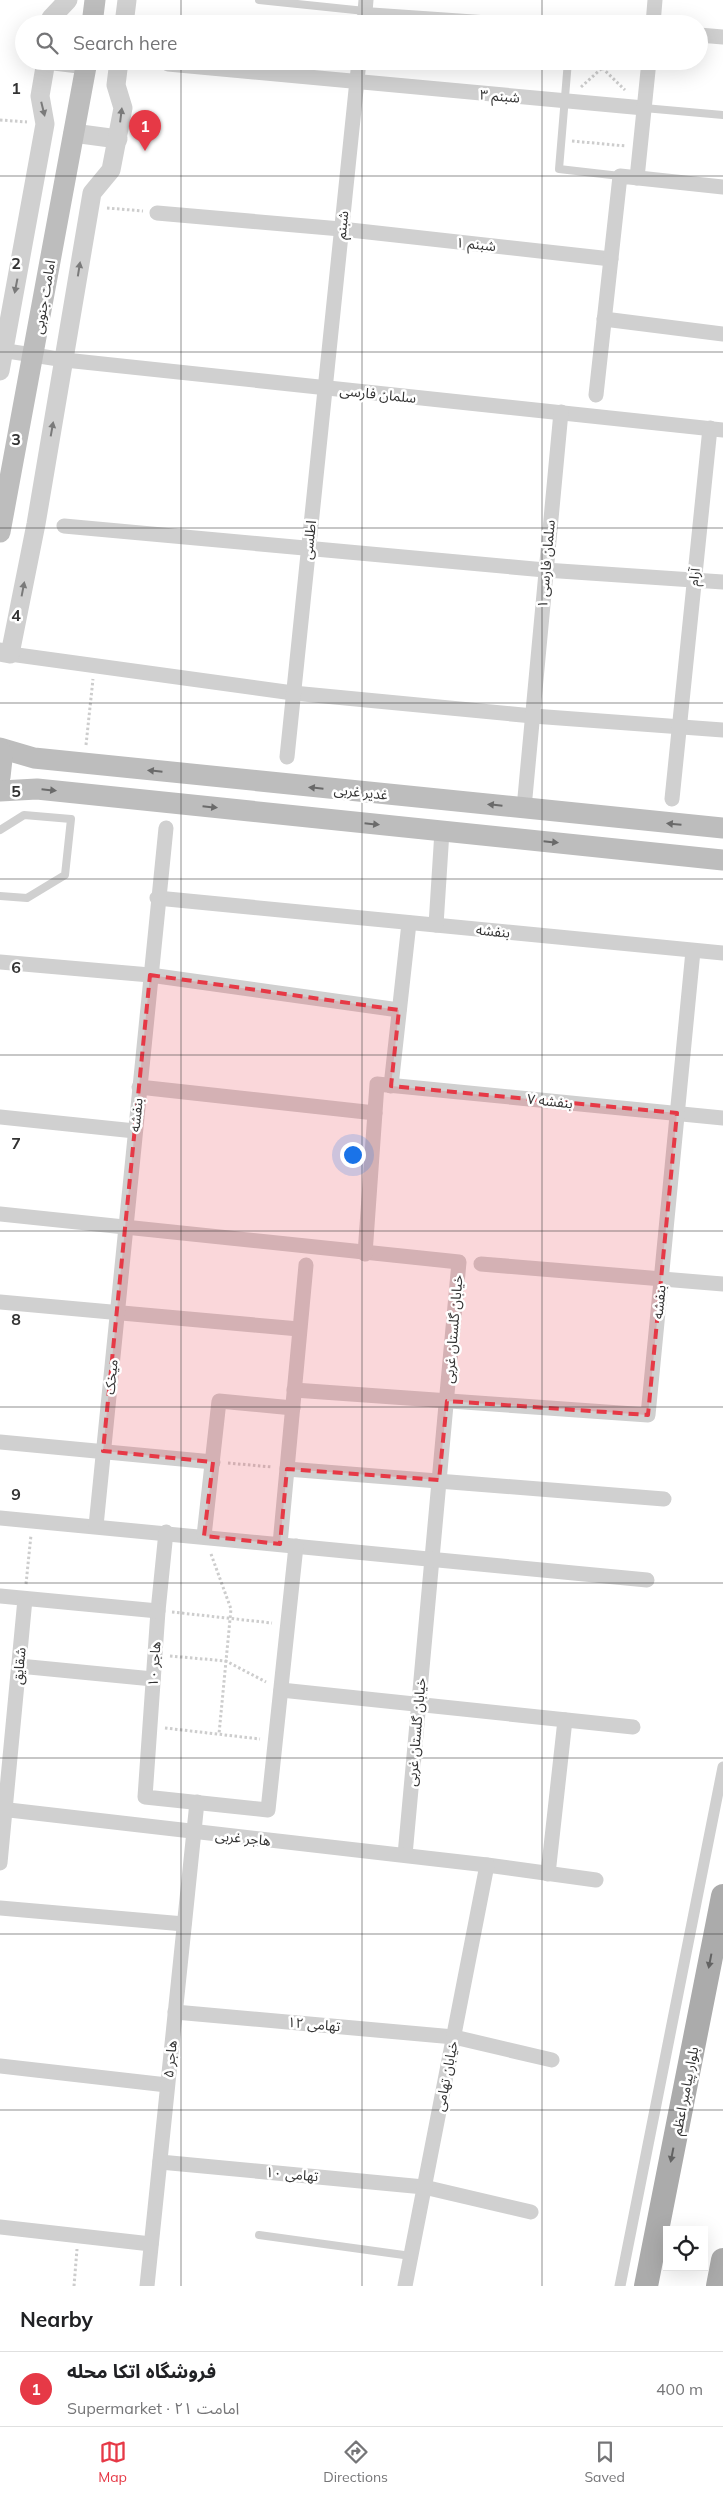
<!DOCTYPE html>
<meta charset="utf-8">
<style>
:root{--surface:#fff;--page:#f2f2f2;--text:#202124;--muted:#757577;--line:#e0e0e0;--accent:#e63946}
body{margin:0;font-family:Mulish,"Noto Sans Arabic",sans-serif;background:var(--page);color:var(--text)}
.controls{position:absolute;right:15px;bottom:15px;display:grid;overflow:hidden;border-radius:0px;box-shadow:0 5px 20px #0002}
.controls button{width:45px;height:45px;display:grid;place-items:center;padding:0;border:0;border-bottom:1px solid var(--line);background:var(--surface);color:var(--text);font:25px sans-serif}
.you{position:absolute;left:352px;top:1154px;width:18px;height:18px;margin:-12px;border:4px solid #fff;border-radius:50%;background:#1a73e8;box-shadow:0 0 0 8px #1a73e833}
.badge{display:grid;place-items:center;width:32px;height:32px;border-radius:50%;background:var(--accent);color:#fff;font-size:16px;font-weight:700}
.pin{position:absolute;translate:-50% -41px;filter:drop-shadow(0 1px 2px #0008)}
.pin::after{content:'';position:absolute;top:26px;width:18px;height:15px;background:inherit;clip-path:polygon(0 0,100% 0,50% 100%)}
.list{margin:0;padding:0;list-style:none}
h2{display:flex;justify-content:space-between;align-items:center;height:65px;margin:0;padding:0 20px;font-size:21px}
h2 small{font-size:16px;font-weight:400;color:var(--muted)}
.list li{display:grid;grid-template-columns:32px 1fr auto;gap:15px;align-items:center;box-sizing:border-box;height:75px;padding:0 20px;border-top:1px solid var(--line)}
.list b{display:block;font-size:19px;white-space:nowrap}
.list p{margin:0;font-size:16px;white-space:nowrap;color:var(--muted)}
.list em{font-size:16px;font-style:normal;color:var(--muted)}
.icon{flex:none;width:28px;height:28px;fill:none;stroke:currentColor;stroke-width:2;stroke-linecap:round;stroke-linejoin:round}
.map{position:relative;flex:none;width:723px;height:2286px;overflow:hidden}
.search{position:absolute;background:var(--surface);box-shadow:0 5px 20px #0002;left:15px;right:15px;top:15px;height:55px;display:flex;align-items:center;gap:12px;box-sizing:border-box;padding:0 18px;border-radius:28px;color:var(--muted);font-size:19px}
.sheet{height:140px;background:var(--surface)}
nav{display:flex;justify-content:space-around;align-items:center;box-sizing:border-box;height:70px;border-top:1px solid var(--line);background:var(--surface);font-size:14px;color:var(--muted)}
nav a{display:grid;justify-items:center;gap:2px}
nav .on{color:var(--accent)}
.map>svg:first-child{display:block}
.lines{fill:none;stroke-linecap:round;stroke-linejoin:round}
.path{stroke:#cdcdcd;stroke-width:3;stroke-dasharray:2.5 2.5;stroke-linecap:butt}
.service{stroke:#d0d0d0;stroke-width:8}
.pedestrian{stroke:#d0d0d0;stroke-width:11}
.minor{stroke:#d0d0d0;stroke-width:15}
.tertiary{stroke:#d0d0d0;stroke-width:19}
.secondary{stroke:#bdbdbd;stroke-width:21}
.primary{stroke:#ababab;stroke-width:24}
.oneway{fill:#7a7a7a}
.oneway2{fill:#6a6a6a}
.oneway3{fill:#636363}
.marked{fill:#e63946;fill-opacity:0.2;stroke:#e63946;stroke-width:4;stroke-dasharray:10 6;stroke-linejoin:round}
.grid{fill:none;stroke:#333;stroke-width:1;stroke-opacity:0.55}
.labels{text-anchor:middle;stroke-width:5;stroke-linejoin:round;paint-order:stroke}
.street-label{font-size:14px;fill:#333;stroke:#fff}
.grid-label{font-size:16px;text-anchor:middle;font-weight:bold;fill:#333;stroke:#fff;stroke-width:5;stroke-linejoin:round;paint-order:stroke}
</style>
<div class="map">
<svg width="723" height="2286" viewBox="0 0 723 2286">
<rect width="100%" height="100%" fill="#fff"/>
<g class="lines">
<g class="path">
<path d="M142,61L154,63"/>
<path d="M595,61L625,90"/>
<path d="M581,87L610,61"/>
<path d="M0,120L27,122"/>
<path d="M572,141L626,146"/>
<path d="M107,208L143,211"/>
<path d="M86,745L93,679"/>
<path d="M228,1463L272,1467"/>
<path d="M211,1554L231,1609L219,1734"/>
<path d="M26,1584L31,1535"/>
<path d="M172,1612L272,1623"/>
<path d="M170,1656L226,1661L266,1682"/>
<path d="M165,1728L260,1739"/>
<path d="M74,2286L77,2249"/>
</g>
<g class="service">
<path d="M259,0L365,11L552,24"/>
<path d="M568,61L559,169L620,176"/>
<path d="M644,108L723,115"/>
<path d="M0,830L24,815L71,819L65,875L27,898L0,896"/>
<path d="M259,2235L411,2256"/>
</g>
<path class="pedestrian" d="M620,2286L723,1767"/>
<g class="minor">
<path d="M364,24L366,0"/>
<path d="M653,24L655,0"/>
<path d="M699,35L723,37"/>
<path d="M168,64L644,108"/>
<path d="M637,178L649,61"/>
<path d="M157,213L341,229L611,259"/>
<path d="M604,319L723,334"/>
<path d="M0,350L65,360L723,430"/>
<path d="M596,395L620,176L723,187"/>
<path d="M64,526L545,570L723,582"/>
<path d="M10,654L293,693L533,716L723,730"/>
<path d="M287,757L359,61"/>
<path d="M672,799L710,428"/>
<path d="M524,808L561,412"/>
<path d="M157,898L723,953"/>
<path d="M436,925L442,831"/>
<path d="M0,962L150,975L399,1010"/>
<path d="M391,1086L409,923"/>
<path d="M139,1087L375,1113"/>
<path d="M0,1117L135,1131"/>
<path d="M0,1214L459,1262L405,1855"/>
<path d="M365,1254L377,1084L723,1118"/>
<path d="M481,1264L723,1284"/>
<path d="M0,1302L299,1329"/>
<path d="M294,1390L648,1415L693,951"/>
<path d="M0,1442L213,1462"/>
<path d="M287,1469L664,1499"/>
<path d="M0,1518L647,1580"/>
<path d="M96,1526L166,828"/>
<path d="M166,1532L158,1611L145,1797L268,1810L296,1546"/>
<path d="M204,1536L219,1401L293,1408"/>
<path d="M280,1544L306,1265"/>
<path d="M0,1596L158,1611"/>
<path d="M19,1666L153,1679"/>
<path d="M281,1690L633,1727"/>
<path d="M0,1809L487,1865L596,1880"/>
<path d="M0,1863L25,1599"/>
<path d="M548,1874L565,1720"/>
<path d="M0,1908L184,1924"/>
<path d="M175,2012L454,2037L552,2060"/>
<path d="M0,2066L167,2085"/>
<path d="M160,2162L424,2187L531,2212"/>
<path d="M0,2227L151,2244"/>
<path d="M147,2286L197,1802"/>
<path d="M405,2286L487,1865"/>
</g>
<g class="tertiary">
<path d="M50,24L51,18L68,0"/>
<path d="M124,24L127,0"/>
<path d="M54,61L87,65"/>
<path d="M73,133L118,139"/>
<path d="M0,371L45,124L40,96L46,61"/>
<path d="M0,652L10,654L36,524L92,193L111,170L123,108L116,85L119,61"/>
</g>
<g class="secondary">
<path d="M92,24L95,0"/>
<path d="M0,532L87,61"/>
<path d="M0,748L34,758L723,828"/>
<path d="M0,750L2,759L0,777"/>
<path d="M0,791L37,789L723,860"/>
</g>
<g class="primary">
<path d="M646,2286L723,1896"/>
<path d="M718,2286L723,2260"/>
</g>
</g>
<defs><path id="oneway-solid" d="M-6-.8H1V-3.2L6.5 0L1 3.2V.8H-6Z" transform="scale(1.25)"/></defs>
<g class="oneway">
<use href="#oneway-solid" transform="translate(43 109) rotate(76)"/>
<use href="#oneway-solid" transform="translate(121 115) rotate(-83)"/>
<use href="#oneway-solid" transform="translate(79 269) rotate(-81)"/>
<use href="#oneway-solid" transform="translate(16 286) rotate(101)"/>
<use href="#oneway-solid" transform="translate(52 429) rotate(-80)"/>
<use href="#oneway-solid" transform="translate(23 589) rotate(-79)"/>
</g>
<g class="oneway2">
<use href="#oneway-solid" transform="translate(155 771) rotate(-174)"/>
<use href="#oneway-solid" transform="translate(316 788) rotate(-174)"/>
<use href="#oneway-solid" transform="translate(49 790) rotate(6)"/>
<use href="#oneway-solid" transform="translate(495 805) rotate(-174)"/>
<use href="#oneway-solid" transform="translate(210 807) rotate(6)"/>
<use href="#oneway-solid" transform="translate(372 824) rotate(6)"/>
<use href="#oneway-solid" transform="translate(674 824) rotate(-175)"/>
<use href="#oneway-solid" transform="translate(551 842) rotate(6)"/>
</g>
<g class="oneway3">
<use href="#oneway-solid" transform="translate(710 1961) rotate(101)"/>
<use href="#oneway-solid" transform="translate(672 2155) rotate(101)"/>
</g>
<path class="marked" d="M150,975L399,1010L391,1086L677,1113L648,1415L447,1401L439,1480L287,1469L280,1544L204,1536L213,1462L103,1451Z"/>
<path class="grid" d="M181,0V24M362,0V24M542,0V24M181,61V2286M362,61V2286M542,61V2286M0,176H723M0,352H723M0,528H723M0,703H723M0,879H723M0,1055H723M0,1231H723M0,1407H723M0,1583H723M0,1758H723M0,1934H723M0,2110H723"/>
<g class="labels">
<g class="street-label">
<text transform="translate(500 96) rotate(5)" y="5">شبنم ۳</text>
<text transform="translate(342 225) rotate(-84)" y="5">شبنم</text>
<text transform="translate(476 244) rotate(6)" y="5">شبنم ۱</text>
<text transform="translate(44 297) rotate(-80)" y="5">امامت جنوبی</text>
<text transform="translate(378 394) rotate(6)" y="5">سلمان فارسی</text>
<text transform="translate(309 540) rotate(-84)" y="5">اطلسی</text>
<text transform="translate(546 564) rotate(-85)" y="5">سلمان فارسی ۱</text>
<text transform="translate(694 577) rotate(-84)" y="5">آرام</text>
<text transform="translate(361 792) rotate(6)" y="5">غدیر غربی</text>
<text transform="translate(493 931) rotate(6)" y="5">بنفشه</text>
<text transform="translate(550 1101) rotate(6)" y="5">بنفشه ۷</text>
<text transform="translate(136 1115) rotate(-84)" y="5">بنفشه</text>
<text transform="translate(659 1302) rotate(-84)" y="5">بنفشه</text>
<text transform="translate(453 1329) rotate(-85)" y="5">خیابان گلستان غربی</text>
<text transform="translate(111 1377) rotate(-84)" y="5">میخک</text>
<text transform="translate(154 1664) rotate(-86)" y="5">هاجر ۱۰</text>
<text transform="translate(19 1666) rotate(-85)" y="5">شقایق</text>
<text transform="translate(416 1732) rotate(-85)" y="5">خیابان گلستان غربی</text>
<text transform="translate(243 1838) rotate(6)" y="5">هاجر غربی</text>
<text transform="translate(314 2024) rotate(5)" y="5">تهامی ۱۲</text>
<text transform="translate(170 2059) rotate(-84)" y="5">هاجر ۵</text>
<text transform="translate(446 2076) rotate(-79)" y="5">خیابان تهامی</text>
<text transform="translate(685 2091) rotate(-79)" y="5">بلوار پیامبر اعظم</text>
<text transform="translate(292 2174) rotate(5)" y="5">تهامی ۱۰</text>
</g>
</g>
<g class="grid-label">
<text x="16" y="94">1</text>
<text x="16" y="269">2</text>
<text x="16" y="445">3</text>
<text x="16" y="621">4</text>
<text x="16" y="797">5</text>
<text x="16" y="973">6</text>
<text x="16" y="1149">7</text>
<text x="16" y="1325">8</text>
<text x="16" y="1500">9</text>
</g>
</svg>
<div class="controls">
<button><svg class="icon" aria-label="locate" viewBox="0 0 24 24"><circle cx="12" cy="12" r="6"/><path d="M12 2v4M12 18v4M2 12h4M18 12h4"/></svg></button>
</div>
<div class="you"></div>
<div class="pin badge" style="left:145px;top:151px">1</div>
<div class="search"><svg class="icon" aria-label="search" viewBox="0 0 24 24"><circle cx="10" cy="10" r="6"/><path d="M15 15l6 6"/></svg>Search here</div>
</div>
<section class="sheet">
<h2>Nearby<small></small></h2>
<ul class="list">
<li><span class="badge">1</span><div><b>فروشگاه اتکا محله</b><p>Supermarket · امامت ۲۱</p></div><em>400 m</em></li>
</ul>
</section>
<nav>
<a class="on"><svg class="icon" aria-label="map" viewBox="0 0 24 24"><path d="M3 6l6-2 6 2 6-2v14l-6 2-6-2-6 2zM9 4v14M15 6v14"/></svg>Map</a>
<a><svg class="icon" aria-label="directions" viewBox="0 0 24 24"><path d="M12 3l9 9-9 9-9-9zM9 14v-3h6M13 9l2 2-2 2"/></svg>Directions</a>
<a><svg class="icon" aria-label="saved" viewBox="0 0 24 24"><path d="M7 4h10v16l-5-4-5 4z"/></svg>Saved</a>
</nav>
